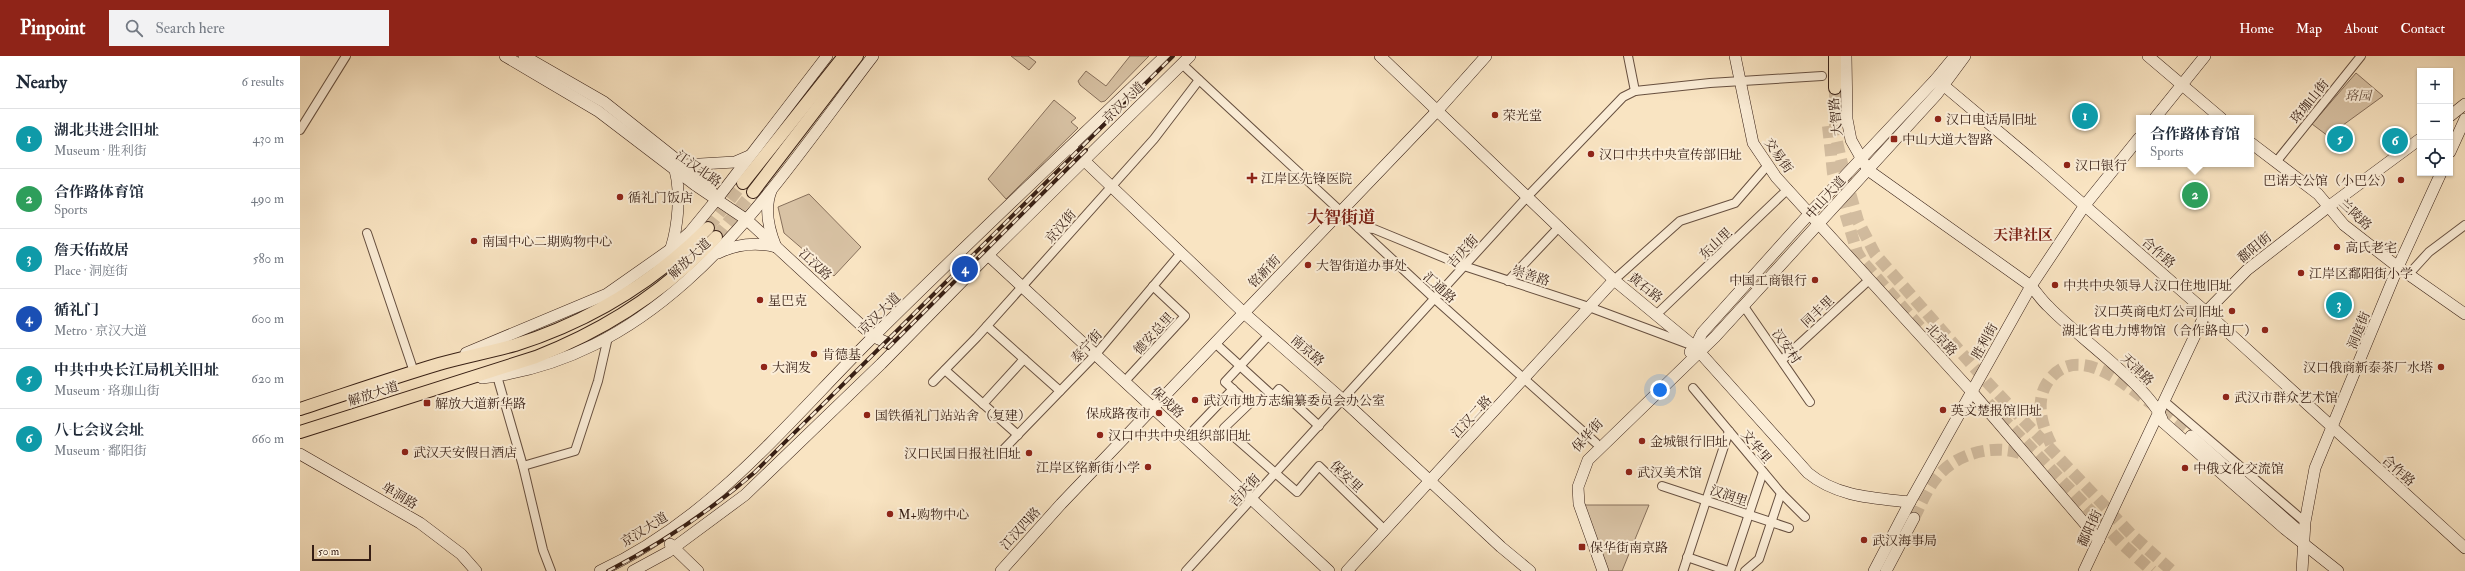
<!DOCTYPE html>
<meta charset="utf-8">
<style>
:root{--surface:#fff;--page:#f2f2f3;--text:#1f2937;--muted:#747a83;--line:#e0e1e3;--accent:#8f2418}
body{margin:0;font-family:"IM FELL Double Pica","Noto Serif SC",serif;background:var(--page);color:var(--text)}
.controls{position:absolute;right:12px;top:12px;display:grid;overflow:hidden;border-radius:0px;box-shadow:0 1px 3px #0004}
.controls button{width:36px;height:36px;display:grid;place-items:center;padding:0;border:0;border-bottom:1px solid var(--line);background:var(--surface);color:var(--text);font:20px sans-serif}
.scale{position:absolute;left:12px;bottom:10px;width:59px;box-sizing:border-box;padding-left:4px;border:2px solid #361e14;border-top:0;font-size:11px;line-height:14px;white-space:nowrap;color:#361e14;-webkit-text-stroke:3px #fbedd7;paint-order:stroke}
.you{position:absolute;left:1360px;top:334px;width:14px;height:14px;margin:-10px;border:3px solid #fff;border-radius:50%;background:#1a73e8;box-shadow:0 0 0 6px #1a73e833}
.badge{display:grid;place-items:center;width:26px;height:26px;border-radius:50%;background:var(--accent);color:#fff;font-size:13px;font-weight:700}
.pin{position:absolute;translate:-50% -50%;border:2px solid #fff;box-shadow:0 1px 4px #0006}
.popup{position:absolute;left:1836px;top:59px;width:118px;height:52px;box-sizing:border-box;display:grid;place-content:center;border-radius:0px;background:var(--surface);filter:drop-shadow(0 1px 3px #0005);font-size:13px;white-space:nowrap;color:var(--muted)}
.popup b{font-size:15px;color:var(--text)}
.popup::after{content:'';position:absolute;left:50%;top:100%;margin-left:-8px;border:8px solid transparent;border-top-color:var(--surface)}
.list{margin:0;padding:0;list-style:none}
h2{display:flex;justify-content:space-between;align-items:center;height:52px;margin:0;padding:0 16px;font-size:17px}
h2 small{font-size:13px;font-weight:400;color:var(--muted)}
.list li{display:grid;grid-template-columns:26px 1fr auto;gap:12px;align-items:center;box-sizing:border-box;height:60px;padding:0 16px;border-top:1px solid var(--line)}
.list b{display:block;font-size:15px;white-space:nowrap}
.list p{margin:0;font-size:13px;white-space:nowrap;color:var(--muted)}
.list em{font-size:13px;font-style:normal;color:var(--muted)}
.icon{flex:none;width:22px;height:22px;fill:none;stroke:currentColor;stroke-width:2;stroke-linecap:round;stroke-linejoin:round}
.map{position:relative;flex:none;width:2165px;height:515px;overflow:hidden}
header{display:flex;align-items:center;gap:24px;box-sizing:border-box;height:56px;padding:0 20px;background:var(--accent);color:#fff}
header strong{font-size:19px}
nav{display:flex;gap:22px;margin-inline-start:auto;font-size:14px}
.search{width:280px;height:36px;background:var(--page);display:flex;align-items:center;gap:10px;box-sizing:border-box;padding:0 14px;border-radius:0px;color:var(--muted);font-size:15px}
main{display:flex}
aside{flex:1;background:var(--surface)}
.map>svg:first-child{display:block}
.green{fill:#d8c2a4;stroke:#87705c}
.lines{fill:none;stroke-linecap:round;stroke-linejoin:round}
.primary-tunnel{stroke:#d2bc9f;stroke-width:12;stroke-dasharray:12 6;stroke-linecap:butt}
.street-casing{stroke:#675040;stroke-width:10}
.secondary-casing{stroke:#361e14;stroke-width:12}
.primary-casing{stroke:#361e14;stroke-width:14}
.street{stroke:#fbedd7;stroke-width:8}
.secondary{stroke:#fbedd7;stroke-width:11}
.primary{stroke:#f9e4c2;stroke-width:12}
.rail-casing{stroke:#361e14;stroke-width:4}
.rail{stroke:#fbedd7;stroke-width:2.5;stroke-dasharray:8;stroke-linecap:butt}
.poi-dot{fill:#8f2418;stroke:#fbedd7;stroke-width:1.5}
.labels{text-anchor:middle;stroke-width:4;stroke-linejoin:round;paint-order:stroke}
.park-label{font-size:13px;font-style:italic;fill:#674f3f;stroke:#fbedd7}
.street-label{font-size:13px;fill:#361e14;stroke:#fbedd7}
.poi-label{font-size:13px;fill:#361e14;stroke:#fbedd7;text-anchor:start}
.quarter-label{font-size:15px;font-weight:bold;fill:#7a1f14;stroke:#fbedd7}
.district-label{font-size:17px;font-weight:bold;fill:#7a1f14;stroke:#fbedd7}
</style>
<header>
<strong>Pinpoint</strong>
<div class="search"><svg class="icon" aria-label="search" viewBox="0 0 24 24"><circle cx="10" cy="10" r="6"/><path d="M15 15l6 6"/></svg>Search here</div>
<nav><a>Home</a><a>Map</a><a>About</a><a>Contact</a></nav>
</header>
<main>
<aside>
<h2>Nearby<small>6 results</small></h2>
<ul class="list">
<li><span class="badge" style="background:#0f9aa8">1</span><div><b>湖北共进会旧址</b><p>Museum · 胜利街</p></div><em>430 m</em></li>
<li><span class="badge" style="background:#2e9e5b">2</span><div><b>合作路体育馆</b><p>Sports</p></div><em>490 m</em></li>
<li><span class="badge" style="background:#0f9aa8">3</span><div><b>詹天佑故居</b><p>Place · 洞庭街</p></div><em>580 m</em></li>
<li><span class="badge" style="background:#1a4fb4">4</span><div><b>循礼门</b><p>Metro · 京汉大道</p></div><em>600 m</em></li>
<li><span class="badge" style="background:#0f9aa8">5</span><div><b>中共中央长江局机关旧址</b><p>Museum · 珞珈山街</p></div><em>620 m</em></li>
<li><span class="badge" style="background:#0f9aa8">6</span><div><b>八七会议会址</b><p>Museum · 鄱阳街</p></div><em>660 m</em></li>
</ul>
</aside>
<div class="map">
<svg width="2165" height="515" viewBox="0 0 2165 515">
<rect width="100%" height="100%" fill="#f9e4c2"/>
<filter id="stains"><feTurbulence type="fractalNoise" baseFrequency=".005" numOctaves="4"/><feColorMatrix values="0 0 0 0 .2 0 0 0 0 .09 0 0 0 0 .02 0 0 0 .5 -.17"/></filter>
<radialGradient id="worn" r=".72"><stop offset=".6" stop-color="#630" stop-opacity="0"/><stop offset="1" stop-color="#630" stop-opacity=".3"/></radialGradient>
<g class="green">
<path d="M711,0H728L736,6L729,14Z"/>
<path d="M830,0H849L805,45L801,46L780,29L778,25L786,15L806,30Z"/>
<path d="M2056,17L2083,40L2028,80L2012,68Z"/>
<path d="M754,44L776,62L771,66L778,72L706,143L688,123Z"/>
<path d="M509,138L561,191L534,220L484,177L478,151Z"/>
<path d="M1283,449H1349L1322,515H1304Z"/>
</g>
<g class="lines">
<g class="primary-tunnel">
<path d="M1535,32V77L1543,112L1558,165L1575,198L1687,326L1831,478L1872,515"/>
<path d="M1528,70L1533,117L1557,196L1563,206L1627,279"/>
<path d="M408,172L443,127"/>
<path d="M416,181L453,136"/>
<path d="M1688,347L1822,488L1852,515"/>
<path d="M1751,388C1742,370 1735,346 1747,327C1774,286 1820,324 1846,344C1862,355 1876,367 1891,380"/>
<path d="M1614,462C1621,448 1627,433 1637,421C1658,395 1700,386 1730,401"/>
</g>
<defs>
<g id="street">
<path d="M1328,0L1335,35"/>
<path d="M882,8L1135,243L1296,387"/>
<path d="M0,74L46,0"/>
<path d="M1976,106L2061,0"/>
<path d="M1059,172L1074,173L1164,210L1289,251L1391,289"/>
<path d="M67,177L114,316"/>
<path d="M2108,219L2129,196L2165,169"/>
<path d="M1314,224L1380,165L1435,147L1468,109"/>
<path d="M1208,225L1259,171"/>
<path d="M1443,249L1510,346"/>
<path d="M1357,258L1488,133"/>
<path d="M687,270L760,335"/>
<path d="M969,279L925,326L949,348L924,372L997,436L1019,410L1085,474"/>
<path d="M915,287L973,340L979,333L1019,370"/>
<path d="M1482,304L1569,224"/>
<path d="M645,314L718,379"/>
<path d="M197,320L223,410L243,494L251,515"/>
<path d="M825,325L885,260L853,230"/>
<path d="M633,326L677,281L854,83L899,24"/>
<path d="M1393,332L1481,437L1505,461"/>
<path d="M1864,345L2005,466"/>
<path d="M683,348L724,303"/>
<path d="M886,382L933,333"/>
<path d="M703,394L796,298L881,197"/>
<path d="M223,410L275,395L298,325L308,281"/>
<path d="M1362,430L1489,472"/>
<path d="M1387,501L1428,515"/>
<path d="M886,515L1227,141L1323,41L1335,35L1410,27L1522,20"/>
<path d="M1383,515L1429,375"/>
<path d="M1430,515L1463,416"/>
<path d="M1445,515L1459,503L1481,437"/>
</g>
<g id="secondary">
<path d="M205,0L298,55L395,129L447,164L574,281L597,291"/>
<path d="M224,0L304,46L401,123L412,136"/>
<path d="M1080,0L1314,224L1395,291L1508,417C1537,441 1574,442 1610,446"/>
<path d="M1435,0L1453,87L1476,121L1672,336L1799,484"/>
<path d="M1546,0L1547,63L1551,84L1568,114L1731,230C1737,237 1742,245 1749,251C1775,279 1854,334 1863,366L1985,473L2038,515"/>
<path d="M1848,0L1921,62"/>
<path d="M1636,23L1743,113L1906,256L2165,492"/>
<path d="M2150,60L2165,48"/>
<path d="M1855,62L1905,0"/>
<path d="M1951,87L2018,138L2044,169L2098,211L2165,258"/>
<path d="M770,91L944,257L1043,344L1201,491L1230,515"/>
<path d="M2150,96L2165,63"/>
<path d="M383,109L435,106L449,100"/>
<path d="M371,192C378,170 381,137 375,114"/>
<path d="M418,197C437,188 457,186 476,191C469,174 464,153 471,135"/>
<path d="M688,199L1029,515"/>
<path d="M1390,296L1395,291L1402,277L1510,157L1636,23L1655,0"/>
<path d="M166,297L307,238L371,193L390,176L417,143L527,0"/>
<path d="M182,322C370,300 468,137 573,0"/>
<path d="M1891,380L2001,477"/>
<path d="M0,398L120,467L161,498L176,515"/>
<path d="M370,488L398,515"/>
<path d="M300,515C408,465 483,372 565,289C663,191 765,96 865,0"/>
<path d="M333,515L368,496L445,439L581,308L688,199L890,0"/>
<path d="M701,515L761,448L1137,55L1186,0"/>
<path d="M1047,515L1314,224"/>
<path d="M1303,515L1279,448L1278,431L1288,404L1415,281L1637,38L1665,0"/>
<path d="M1574,515L1610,446L1731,230L1785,149L1839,82"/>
<path d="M1586,515L1614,462"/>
<path d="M1784,515L1906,256L1947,214L2028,151L2120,83"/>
<path d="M2002,515L2005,466L2015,412L2098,211L2141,117"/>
</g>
<g id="primary">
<path d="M1535,0V32"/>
<path d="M443,127L544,0"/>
<path d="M453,136L557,0"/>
<path d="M0,353C46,338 92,322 139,308C164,301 190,296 215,289C288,266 354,226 408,172"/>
<path d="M0,376L236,301C305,274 366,235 416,181"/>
</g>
</defs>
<use href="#street" class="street-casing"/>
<use href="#secondary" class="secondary-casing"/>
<use href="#primary" class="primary-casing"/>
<use href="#street" class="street"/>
<use href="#secondary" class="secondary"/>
<use href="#primary" class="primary"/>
<defs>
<g id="rail">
<path d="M588,292L786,94"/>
<path d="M308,515C362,487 409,456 455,416L873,0"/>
</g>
</defs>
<use href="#rail" class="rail-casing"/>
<use href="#rail" class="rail"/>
</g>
<g class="poi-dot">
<circle cx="1195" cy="59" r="4"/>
<circle cx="1638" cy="63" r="4"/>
<rect x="1590" y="79" width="8" height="8" rx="2"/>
<circle cx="1291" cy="98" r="4"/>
<circle cx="1767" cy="109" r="4"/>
<path d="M950 116h4v4h4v4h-4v4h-4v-4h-4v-4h4z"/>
<circle cx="2101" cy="124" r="4"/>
<circle cx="320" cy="141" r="4"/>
<circle cx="174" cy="185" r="4"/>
<circle cx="2037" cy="191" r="4"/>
<circle cx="1008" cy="209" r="4"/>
<circle cx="2001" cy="217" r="4"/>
<circle cx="1515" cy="224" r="4"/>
<circle cx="1755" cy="229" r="4"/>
<circle cx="460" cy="244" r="4"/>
<circle cx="1932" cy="255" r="4"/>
<circle cx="1965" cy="274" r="4"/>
<circle cx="514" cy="298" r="4"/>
<circle cx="464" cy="311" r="4"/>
<circle cx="2141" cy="311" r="4"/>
<circle cx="1926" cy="341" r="4"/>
<circle cx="895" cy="344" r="4"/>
<rect x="123" y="343" width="8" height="8" rx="2"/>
<circle cx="1643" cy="354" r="4"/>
<circle cx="859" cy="357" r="4"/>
<circle cx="567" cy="359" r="4"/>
<circle cx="800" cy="379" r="4"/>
<circle cx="1342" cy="385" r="4"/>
<circle cx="105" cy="396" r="4"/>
<circle cx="729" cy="397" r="4"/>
<circle cx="848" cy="411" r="4"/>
<circle cx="1885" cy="412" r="4"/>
<circle cx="1329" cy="416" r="4"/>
<circle cx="590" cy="458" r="4"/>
<circle cx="1564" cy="484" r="4"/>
<rect x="1278" y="487" width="8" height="8" rx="2"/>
</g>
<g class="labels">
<g class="park-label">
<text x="2058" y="44">珞园</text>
</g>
<g class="street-label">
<text transform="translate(2009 45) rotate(-51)" y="5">珞珈山街</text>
<text transform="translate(823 46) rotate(-44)" y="5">京汉大道</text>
<text transform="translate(1535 61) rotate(-96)" y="5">大智路</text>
<text transform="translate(1479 99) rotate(55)" y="5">交易街</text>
<text transform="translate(399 112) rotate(35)" y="5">江汉北路</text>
<text transform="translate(1525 141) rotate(-48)" y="5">中山大道</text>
<text transform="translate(2056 158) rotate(43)" y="5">兰陵路</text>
<text transform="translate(760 170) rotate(-49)" y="5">京汉街</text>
<text transform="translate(1415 187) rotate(-43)" y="5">东山里</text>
<text transform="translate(1954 191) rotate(-39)" y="5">鄱阳街</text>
<text transform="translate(1162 195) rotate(-48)" y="5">吉庆街</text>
<text transform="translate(1859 196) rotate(41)" y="5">合作路</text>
<text transform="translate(389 202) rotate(-43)" y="5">解放大道</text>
<text transform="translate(516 208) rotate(43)" y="5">江汉路</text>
<text transform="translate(964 215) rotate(-46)" y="5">铭新街</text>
<text transform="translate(1231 219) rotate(18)" y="5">崇善路</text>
<text transform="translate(1140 231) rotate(42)" y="5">汇通路</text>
<text transform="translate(1346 231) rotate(38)" y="5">黄石路</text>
<text transform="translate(1517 255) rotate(-43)" y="5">同丰里</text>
<text transform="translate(579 257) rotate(-44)" y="5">京汉大道</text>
<text transform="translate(2058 274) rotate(-68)" y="5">洞庭街</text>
<text transform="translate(853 277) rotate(-47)" y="5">德安总里</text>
<text transform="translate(1642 283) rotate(47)" y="5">北京路</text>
<text transform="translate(1684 285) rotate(-61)" y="5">胜利街</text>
<text transform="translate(786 290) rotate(-48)" y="5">泰宁街</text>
<text transform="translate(1487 290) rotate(55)" y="5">汉安村</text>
<text transform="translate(1008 294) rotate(41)" y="5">南京路</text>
<text transform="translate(1838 313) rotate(44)" y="5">天津路</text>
<text transform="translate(73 337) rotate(-18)" y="5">解放大道</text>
<text transform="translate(868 346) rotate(43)" y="5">保成路</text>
<text transform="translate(1171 360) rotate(-47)" y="5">江汉二路</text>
<text transform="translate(1287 379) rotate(-48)" y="5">保华街</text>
<text transform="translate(1457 390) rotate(50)" y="5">文华里</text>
<text transform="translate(2099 414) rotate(42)" y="5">合作路</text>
<text transform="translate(1047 420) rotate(44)" y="5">保安里</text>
<text transform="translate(944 434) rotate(-48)" y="5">吉庆街</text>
<text transform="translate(100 439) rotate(31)" y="5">单洞路</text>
<text transform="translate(1429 439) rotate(19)" y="5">汉润里</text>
<text transform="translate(720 472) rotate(-48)" y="5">江汉四路</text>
<text transform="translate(1789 472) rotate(-65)" y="5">鄱阳街</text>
<text transform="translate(344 473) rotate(-32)" y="5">京汉大道</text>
</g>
<g class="poi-label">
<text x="1203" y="64">荣光堂</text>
<text x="1646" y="68">汉口电话局旧址</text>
<text x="1602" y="88">中山大道大智路</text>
<text x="1299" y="103">汉口中共中央宣传部旧址</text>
<text x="1775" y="114">汉口银行</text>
<text x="961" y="127">江岸区先锋医院</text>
<text x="2093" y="129" text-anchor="end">巴诺夫公馆（小巴公）</text>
<text x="328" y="146">循礼门饭店</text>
<text x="182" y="190">南国中心二期购物中心</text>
<text x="2045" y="196">高氏老宅</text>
<text x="1016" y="214">大智街道办事处</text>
<text x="2009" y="222">江岸区鄱阳街小学</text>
<text x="1507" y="229" text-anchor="end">中国工商银行</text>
<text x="1763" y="234">中共中央领导人汉口住地旧址</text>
<text x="468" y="249">星巴克</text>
<text x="1924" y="260" text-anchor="end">汉口英商电灯公司旧址</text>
<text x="1957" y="279" text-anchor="end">湖北省电力博物馆（合作路电厂）</text>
<text x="522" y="303">肯德基</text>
<text x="472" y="316">大润发</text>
<text x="2133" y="316" text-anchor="end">汉口俄商新泰茶厂水塔</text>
<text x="1934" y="346">武汉市群众艺术馆</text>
<text x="903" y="349">武汉市地方志编纂委员会办公室</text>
<text x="135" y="352">解放大道新华路</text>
<text x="1651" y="359">英文楚报馆旧址</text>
<text x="851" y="362" text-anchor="end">保成路夜市</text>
<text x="575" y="364">国铁循礼门站站舍（复建）</text>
<text x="808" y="384">汉口中共中央组织部旧址</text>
<text x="1350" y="390">金城银行旧址</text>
<text x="113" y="401">武汉天安假日酒店</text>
<text x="721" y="402" text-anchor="end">汉口民国日报社旧址</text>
<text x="840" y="416" text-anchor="end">江岸区铭新街小学</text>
<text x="1893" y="417">中俄文化交流馆</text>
<text x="1337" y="421">武汉美术馆</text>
<text x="598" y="463">M+购物中心</text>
<text x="1572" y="489">武汉海事局</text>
<text x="1290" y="496">保华街南京路</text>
</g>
<g class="quarter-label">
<text x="1723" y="184">天津社区</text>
</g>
<g class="district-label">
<text x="1041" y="167">大智街道</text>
</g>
</g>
<rect width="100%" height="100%" filter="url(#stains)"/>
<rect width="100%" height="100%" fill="url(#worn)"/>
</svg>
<div class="controls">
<button>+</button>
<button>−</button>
<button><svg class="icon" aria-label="locate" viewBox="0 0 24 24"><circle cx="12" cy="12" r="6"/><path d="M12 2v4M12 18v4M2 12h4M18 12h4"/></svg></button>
</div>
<div class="scale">50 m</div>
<div class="you"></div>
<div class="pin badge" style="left:1785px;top:60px;background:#0f9aa8">1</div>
<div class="pin badge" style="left:1895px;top:139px;background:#2e9e5b">2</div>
<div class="popup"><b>合作路体育馆</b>Sports</div>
<div class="pin badge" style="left:2039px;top:249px;background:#0f9aa8">3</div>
<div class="pin badge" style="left:665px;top:213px;background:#1a4fb4">4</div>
<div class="pin badge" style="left:2040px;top:83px;background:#0f9aa8">5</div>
<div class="pin badge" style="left:2095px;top:85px;background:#0f9aa8">6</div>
</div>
</main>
